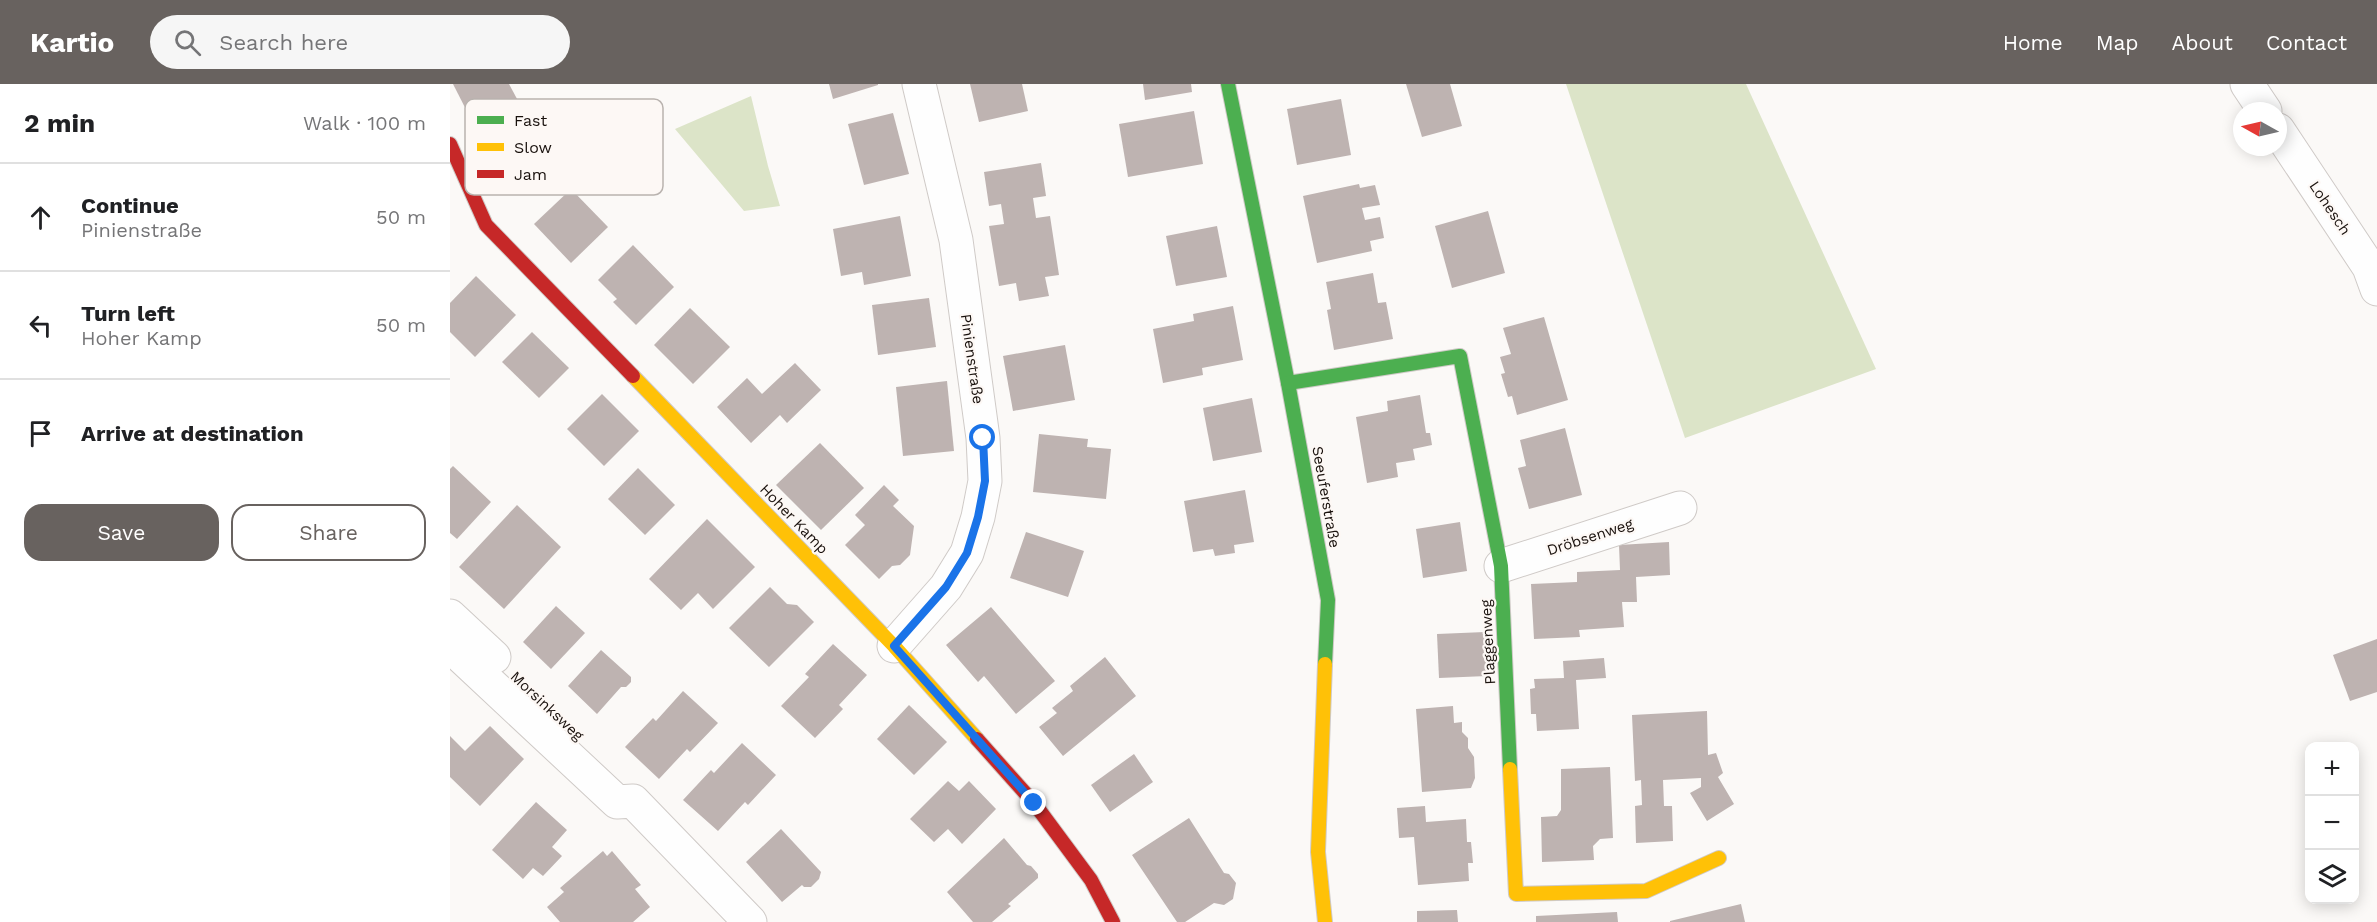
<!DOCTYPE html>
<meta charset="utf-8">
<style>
:root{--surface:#fff;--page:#f6f6f6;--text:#202124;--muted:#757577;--line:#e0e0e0;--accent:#68625f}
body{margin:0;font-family:"Work Sans",sans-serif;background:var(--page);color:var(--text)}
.controls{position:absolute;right:18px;bottom:18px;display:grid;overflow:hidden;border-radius:12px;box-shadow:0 3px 15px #0003}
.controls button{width:54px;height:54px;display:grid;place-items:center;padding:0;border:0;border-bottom:2px solid var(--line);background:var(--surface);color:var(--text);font:30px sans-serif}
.compass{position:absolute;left:1783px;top:18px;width:54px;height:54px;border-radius:50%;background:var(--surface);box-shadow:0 3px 15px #0003;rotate:278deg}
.stop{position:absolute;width:18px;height:18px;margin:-14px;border:4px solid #1a73e8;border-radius:50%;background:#fff}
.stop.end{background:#1a73e8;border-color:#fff;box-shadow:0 2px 6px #0008}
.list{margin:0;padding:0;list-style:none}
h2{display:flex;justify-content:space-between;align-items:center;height:78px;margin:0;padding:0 24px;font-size:26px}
h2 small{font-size:20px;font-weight:400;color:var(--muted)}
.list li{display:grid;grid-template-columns:39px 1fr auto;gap:18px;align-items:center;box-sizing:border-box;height:108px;padding:0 24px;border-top:2px solid var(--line)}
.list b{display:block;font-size:22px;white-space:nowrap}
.list p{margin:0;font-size:20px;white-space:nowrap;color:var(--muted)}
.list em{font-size:20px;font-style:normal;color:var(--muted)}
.actions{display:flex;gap:12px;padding:18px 24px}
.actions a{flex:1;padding:14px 0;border:2px solid var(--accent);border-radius:18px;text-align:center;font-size:21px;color:var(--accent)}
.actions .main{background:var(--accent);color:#fff}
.icon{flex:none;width:33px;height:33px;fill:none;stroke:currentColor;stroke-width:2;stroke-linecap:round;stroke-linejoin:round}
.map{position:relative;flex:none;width:1927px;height:838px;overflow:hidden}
header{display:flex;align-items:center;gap:36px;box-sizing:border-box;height:84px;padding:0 30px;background:var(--accent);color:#fff}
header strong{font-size:28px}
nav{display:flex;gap:33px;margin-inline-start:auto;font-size:21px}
.search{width:420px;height:54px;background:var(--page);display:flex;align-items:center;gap:15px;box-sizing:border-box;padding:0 21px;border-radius:33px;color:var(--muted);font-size:22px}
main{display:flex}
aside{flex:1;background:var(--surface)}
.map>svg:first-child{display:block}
.green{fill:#dce4c8}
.building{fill:#beb3b1}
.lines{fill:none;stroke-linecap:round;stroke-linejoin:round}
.street-casing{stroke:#cfcac7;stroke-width:35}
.fast-casing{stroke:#cfcac7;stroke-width:16}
.slow-casing{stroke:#cfcac7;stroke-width:16}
.jam-casing{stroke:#cfcac7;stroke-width:16}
.street{stroke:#fefefe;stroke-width:33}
.fast{stroke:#4caf50;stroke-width:14}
.slow{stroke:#ffc107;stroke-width:14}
.jam{stroke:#c62828;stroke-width:14}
.route{stroke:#1a73e8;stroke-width:8}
.labels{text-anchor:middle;stroke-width:4.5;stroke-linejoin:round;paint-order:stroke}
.street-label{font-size:15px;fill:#19110d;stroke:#fdf8f5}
.key{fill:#fdf8f5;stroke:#b9b3af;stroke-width:1.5}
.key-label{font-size:16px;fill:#19110d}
</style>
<header>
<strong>Kartio</strong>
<div class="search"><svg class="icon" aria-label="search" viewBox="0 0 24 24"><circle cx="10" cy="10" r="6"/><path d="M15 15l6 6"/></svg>Search here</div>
<nav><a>Home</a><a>Map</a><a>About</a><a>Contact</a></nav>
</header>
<main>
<aside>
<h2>2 min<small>Walk · 100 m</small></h2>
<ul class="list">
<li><svg class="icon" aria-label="ahead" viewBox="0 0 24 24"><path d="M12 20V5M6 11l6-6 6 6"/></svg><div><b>Continue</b><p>Pinienstraße</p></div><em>50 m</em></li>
<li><svg class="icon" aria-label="left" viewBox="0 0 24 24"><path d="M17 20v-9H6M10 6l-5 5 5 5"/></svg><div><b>Turn left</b><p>Hoher Kamp</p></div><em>50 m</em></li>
<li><svg class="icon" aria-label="arrive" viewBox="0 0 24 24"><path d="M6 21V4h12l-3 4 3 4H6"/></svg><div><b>Arrive at destination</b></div></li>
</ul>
<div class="actions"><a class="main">Save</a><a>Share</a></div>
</aside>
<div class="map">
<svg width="1927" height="838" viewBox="0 0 1927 838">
<rect width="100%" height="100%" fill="#fbf9f7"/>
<g class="green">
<path d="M1116,0H1296L1426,285L1235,354Z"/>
<path d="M301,12L318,82L330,122L294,127L225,45Z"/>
</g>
<g class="building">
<path d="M3,0H59L73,26L28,49Z"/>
<path d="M379,0H428V1L383,15Z"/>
<path d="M520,0H572L578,27L529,38Z"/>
<path d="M693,0H741L742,8L695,16Z"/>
<path d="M956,0H1000L1012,42L972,53Z"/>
<path d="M891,15L901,71L847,81L837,25Z"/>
<path d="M744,27L753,80L678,93L669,40Z"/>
<path d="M443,29L459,90L414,101L398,40Z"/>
<path d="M591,79L596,112L583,114L586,134L600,132L609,191L595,193L599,212L569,217L566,199L549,202L539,142L554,140L551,120L539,122L534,88Z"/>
<path d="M909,100L910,104L925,101L930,121L912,124L915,136L930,133L934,154L920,157L922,167L867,179L853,112Z"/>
<path d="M121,105L158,143L121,179L84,140Z"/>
<path d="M1038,127L1055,189L1002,204L985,142Z"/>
<path d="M450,132L461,192L414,201L412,188L391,192L383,145Z"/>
<path d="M767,142L777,193L726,202L716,152Z"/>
<path d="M183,161L224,203L186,241L163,218L167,215L148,196Z"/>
<path d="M923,189L928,219L936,218L943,255L884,266L877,226L881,225L876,198Z"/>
<path d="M26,192L66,231L25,273L0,248V219Z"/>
<path d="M479,214L486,263L428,271L422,221Z"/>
<path d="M783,222L793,276L752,284L753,291L713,299L703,245L744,237L743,230Z"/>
<path d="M240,224L280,263L243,300L204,261Z"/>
<path d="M1094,233L1118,316L1067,331L1062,312L1058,313L1051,290L1055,289L1050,273L1061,270L1053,244Z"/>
<path d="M82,248L119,284L89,314L52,278Z"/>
<path d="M615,261L625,316L563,327L553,272Z"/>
<path d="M345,279L371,306L337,339L330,331L301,359L267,323L297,294L312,310Z"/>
<path d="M497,297L504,367L453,372L446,303Z"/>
<path d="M152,310L189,347L154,382L117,345Z"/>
<path d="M970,311L976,349H980L982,361L963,365L965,376L946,379L948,393L917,399L906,333L938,327L937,317Z"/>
<path d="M802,314L812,368L763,377L753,324Z"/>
<path d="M1115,344L1132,411L1079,425L1068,384L1076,382L1070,356Z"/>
<path d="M589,350L638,355L637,363L661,365L656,415L583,408Z"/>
<path d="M370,359L414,404L371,446L326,401Z"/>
<path d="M3,382L41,418L7,455L0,449V385Z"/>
<path d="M188,384L225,421L195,451L158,415Z"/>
<path d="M434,401L449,416L443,422L464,442L460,471L450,481L442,482L429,495L395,461L415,441L405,431Z"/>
<path d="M795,406L804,458L784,461L785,469L765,472L763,465L743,468L734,417Z"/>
<path d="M67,421L111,463L54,525L9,483Z"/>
<path d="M257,435L305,483L263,525L248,509L231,526L199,495Z"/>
<path d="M1010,438L1017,487L973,494L966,445Z"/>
<path d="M576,448L634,467L618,513L560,494Z"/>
<path d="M1219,458L1220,491L1186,493L1187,518H1172L1174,543L1129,546L1130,553L1084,555L1081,500L1127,498V488L1170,486L1169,461Z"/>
<path d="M320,503L337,520L347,521L364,538L319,583L279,544Z"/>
<path d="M106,522L135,549L101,585L73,558Z"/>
<path d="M541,523L605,597L566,630L534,592L528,598L496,561Z"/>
<path d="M1035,548L1037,592L989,594L987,550Z"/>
<path d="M1927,555V608L1900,617L1883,571Z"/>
<path d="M383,560L417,591L389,621L393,625L365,654L331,622L359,593L355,590Z"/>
<path d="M151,566L181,593V598L176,603H171L147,630L118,602Z"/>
<path d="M655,573L686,612L613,672L589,643L607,629L602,624L623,607L620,602Z"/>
<path d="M1154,574L1156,594L1126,596L1129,645L1087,647L1086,630H1081L1080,605L1085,604L1084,595L1114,594L1113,577Z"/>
<path d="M233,607L268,639L240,668L237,665L209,695L175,663L203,634L206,637Z"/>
<path d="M459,621L497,658L464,691L427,655Z"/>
<path d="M1003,622L1004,639L1012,638V648L1018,654V664L1024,673L1025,694L1021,704L972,708L966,625Z"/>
<path d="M1257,627L1258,671L1266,669L1273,689L1268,693L1284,720L1257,737L1240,709L1251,703V694L1213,696L1214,722H1222L1223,757L1186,759L1185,722L1192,721L1191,696L1185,697L1182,631Z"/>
<path d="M40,642L74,675L30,722L0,693V652L15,667Z"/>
<path d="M292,659L326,691L298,721L295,718L268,747L233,716L261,686L264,689Z"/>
<path d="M684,670L703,698L660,728L641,701Z"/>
<path d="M1160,683L1163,754L1150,755L1143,762L1144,776L1092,778L1091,733L1107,732L1111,726V685Z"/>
<path d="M498,697L509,707L519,697L546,725L512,760L498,745L484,758L460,735Z"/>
<path d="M86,718L117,746L102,763L112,772L93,792L83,784L73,795L42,766Z"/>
<path d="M975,722L976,738L1016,735L1017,758H1021L1023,779H1018L1019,797L968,801L964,753L949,754L947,724Z"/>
<path d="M739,734L774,789L779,790L786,799L783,815L774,821L764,819L735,838H727L682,771Z"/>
<path d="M331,745L371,788L369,795L361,803H354L352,801L332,818L296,778Z"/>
<path d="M554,754L577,781L581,782L588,790V794L558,820L561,822L542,838H523L497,808Z"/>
<path d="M153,767L157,772L162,767L191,801L185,805L200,823L183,838H110L97,823L114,808L110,804Z"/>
<path d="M1291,820L1295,838H1220V837Z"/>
<path d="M1007,826L1008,838H967V827Z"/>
<path d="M1167,828L1168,838H1086V832Z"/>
</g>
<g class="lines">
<defs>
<g id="street">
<path d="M1797,0L1815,27"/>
<path d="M1828,46L1919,183L1927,205"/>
<path d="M1051,482L1230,424"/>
<path d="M0,532L44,573"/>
<path d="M0,562L167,718L183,717L300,838"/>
<path d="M444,562L496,503L517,469L528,433L535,397L533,354L506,156L469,0"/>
</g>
<g id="fast">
<path d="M778,0L838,299L878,516L875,580"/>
<path d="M838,299L1010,272L1051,482L1060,685"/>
</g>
<g id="slow">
<path d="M183,292L444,562L527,655"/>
<path d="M1060,685L1066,810L1196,807L1269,774"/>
<path d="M875,838L868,768L875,580"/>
</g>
<g id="jam">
<path d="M0,60L36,141L183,292"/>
<path d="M527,655L584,719L641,796L663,838"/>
</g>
</defs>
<use href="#street" class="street-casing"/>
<use href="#fast" class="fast-casing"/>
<use href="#slow" class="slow-casing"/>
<use href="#jam" class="jam-casing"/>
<use href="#street" class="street"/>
<use href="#fast" class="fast"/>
<use href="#slow" class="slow"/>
<use href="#jam" class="jam"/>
</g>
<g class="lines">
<path class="route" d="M533,354L535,397L528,433L517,469L496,503L444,562L584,719"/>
</g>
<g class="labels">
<g class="street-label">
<text transform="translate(1880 124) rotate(56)" y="5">Lohesch</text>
<text transform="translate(522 275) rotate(82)" y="5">Pinienstraße</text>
<text transform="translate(876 413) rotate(80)" y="5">Seeuferstraße</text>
<text transform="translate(344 435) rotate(46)" y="5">Hoher Kamp</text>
<text transform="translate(1140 453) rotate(-18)" y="5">Dröbsenweg</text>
<text transform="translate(1038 558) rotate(-93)" y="5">Plaggenweg</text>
<text transform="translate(97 622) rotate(43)" y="5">Morsinksweg</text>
</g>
</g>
<rect x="15" y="15" width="198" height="96" rx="9" class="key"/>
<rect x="27" y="32" width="27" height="8" fill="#4caf50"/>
<rect x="27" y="59" width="27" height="8" fill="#ffc107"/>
<rect x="27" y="86" width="27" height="8" fill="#c62828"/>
<g class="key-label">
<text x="64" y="42">Fast</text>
<text x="64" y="69">Slow</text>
<text x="64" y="96">Jam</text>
</g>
</svg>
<div class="controls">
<button>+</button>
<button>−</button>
<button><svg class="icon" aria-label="layers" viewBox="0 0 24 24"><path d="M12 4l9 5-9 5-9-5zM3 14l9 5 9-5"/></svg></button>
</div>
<svg class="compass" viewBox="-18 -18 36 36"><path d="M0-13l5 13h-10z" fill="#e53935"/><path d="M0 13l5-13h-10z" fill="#757577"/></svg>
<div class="stop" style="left:533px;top:354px"></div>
<div class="stop end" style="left:584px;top:719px"></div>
</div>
</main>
